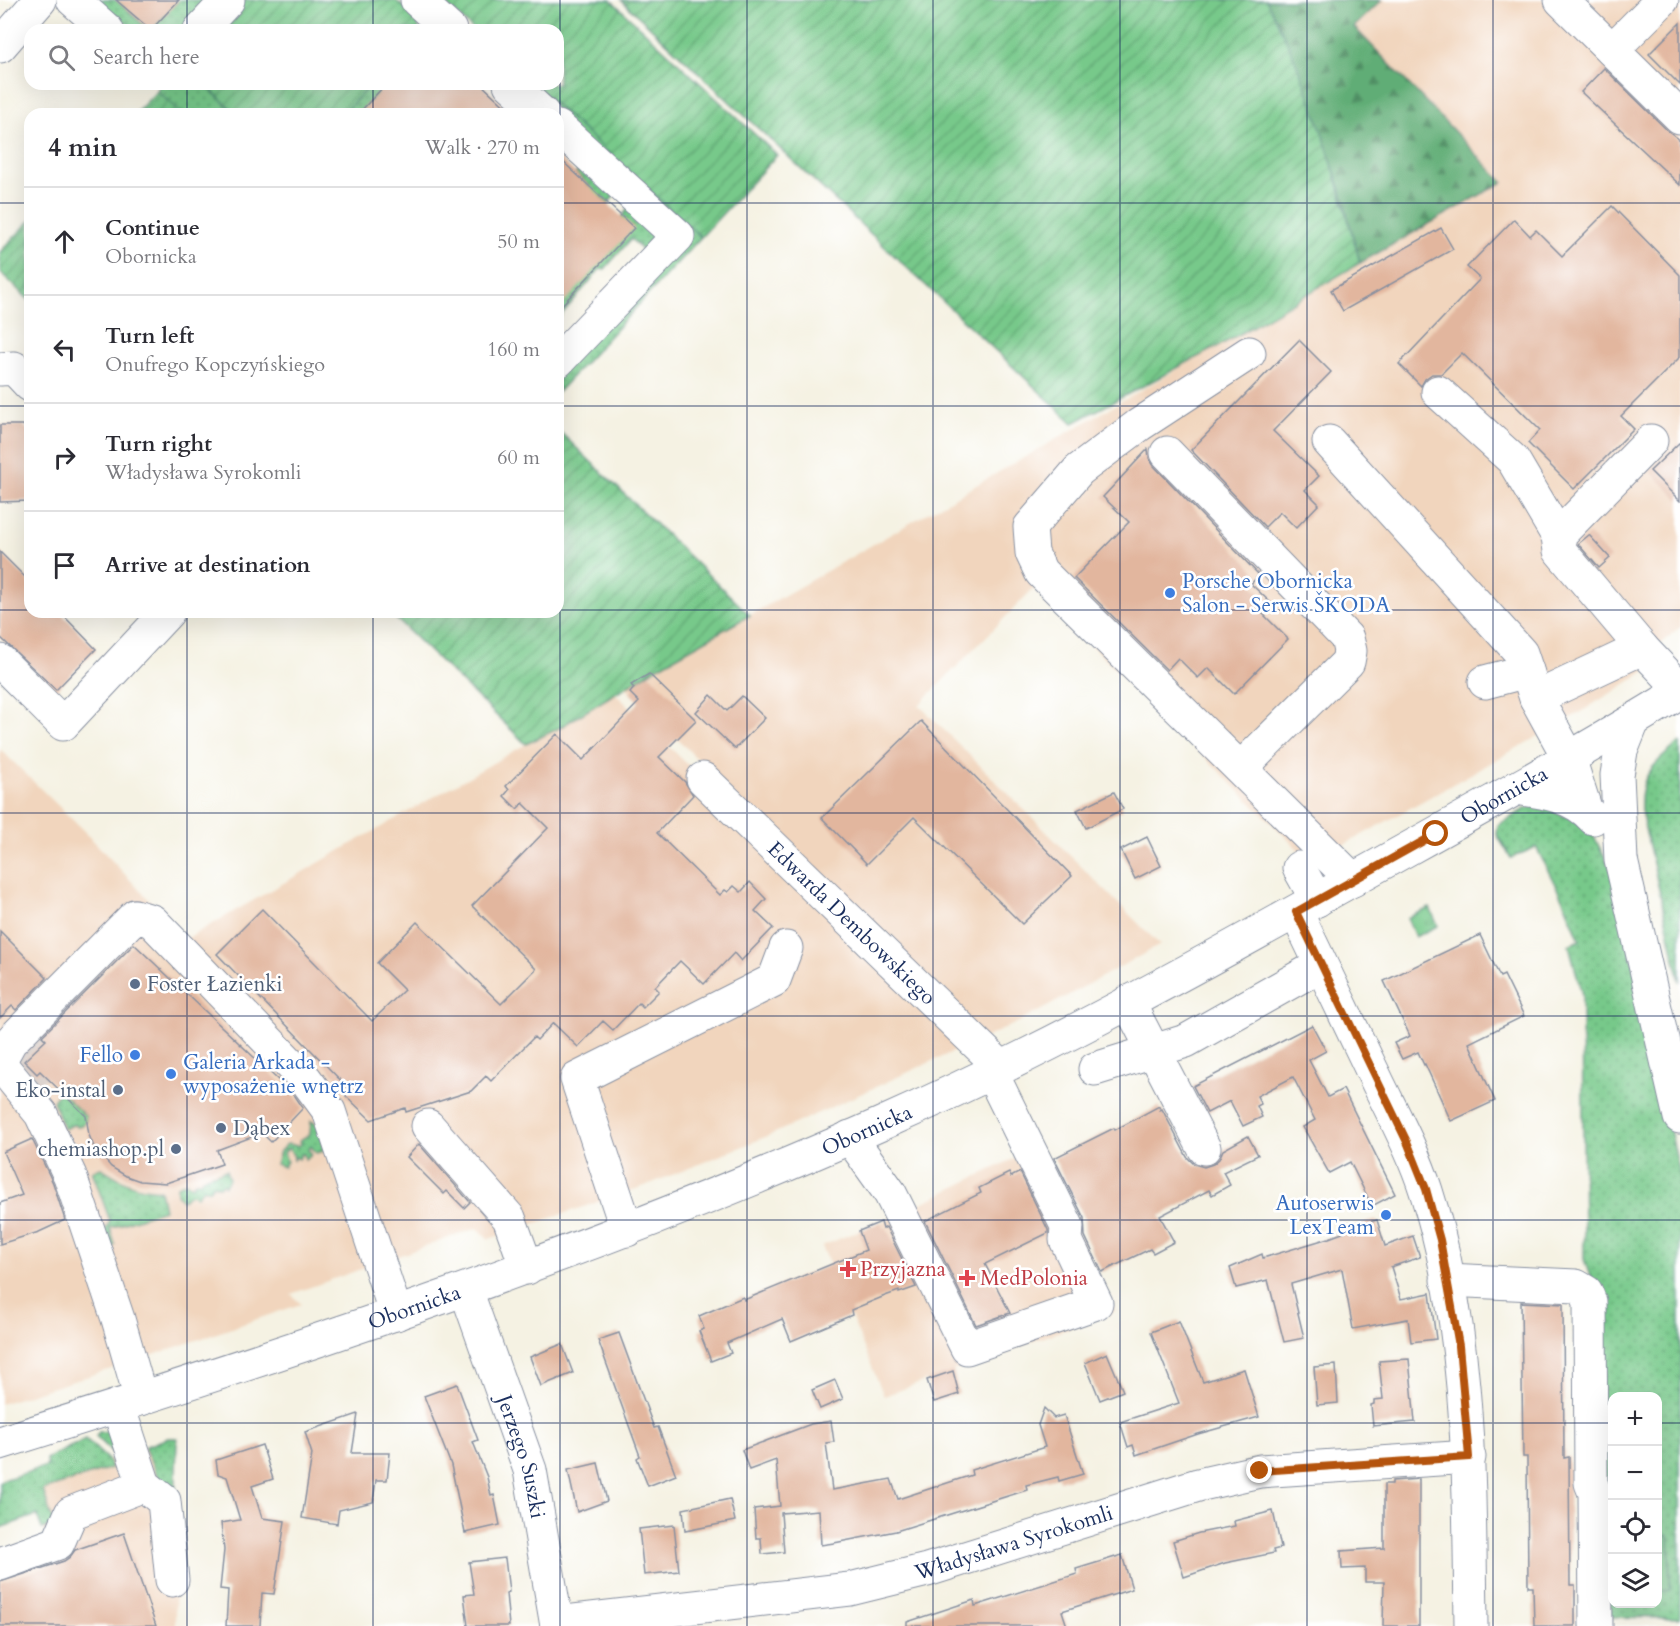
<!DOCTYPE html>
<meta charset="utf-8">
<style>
:root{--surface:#fff;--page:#f7f7f7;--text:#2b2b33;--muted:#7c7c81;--line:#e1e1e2}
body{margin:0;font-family:Cardo,serif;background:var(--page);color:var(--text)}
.controls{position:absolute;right:18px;bottom:18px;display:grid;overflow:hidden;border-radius:12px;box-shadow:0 6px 24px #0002}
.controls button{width:54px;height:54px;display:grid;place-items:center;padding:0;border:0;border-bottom:2px solid var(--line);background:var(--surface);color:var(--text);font:30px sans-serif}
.stop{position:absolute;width:18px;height:18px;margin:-14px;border:4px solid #b45309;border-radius:50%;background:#fff}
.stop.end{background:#b45309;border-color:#fff;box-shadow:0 2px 6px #0008}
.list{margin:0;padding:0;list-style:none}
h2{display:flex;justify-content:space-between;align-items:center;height:78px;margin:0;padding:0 24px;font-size:26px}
h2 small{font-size:20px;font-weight:400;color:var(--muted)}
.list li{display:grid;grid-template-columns:39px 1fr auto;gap:18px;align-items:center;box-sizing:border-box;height:108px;padding:0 24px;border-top:2px solid var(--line)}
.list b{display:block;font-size:22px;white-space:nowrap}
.list p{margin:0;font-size:20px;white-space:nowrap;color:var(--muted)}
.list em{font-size:20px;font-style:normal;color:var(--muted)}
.icon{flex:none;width:33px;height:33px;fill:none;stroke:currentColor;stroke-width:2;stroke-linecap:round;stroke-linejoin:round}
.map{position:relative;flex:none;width:1680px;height:1626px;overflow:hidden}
.search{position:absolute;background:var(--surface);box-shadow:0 6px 24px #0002;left:24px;top:24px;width:540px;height:66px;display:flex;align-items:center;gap:15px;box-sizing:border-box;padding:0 21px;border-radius:18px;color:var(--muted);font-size:22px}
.panel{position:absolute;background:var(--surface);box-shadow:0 6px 24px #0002;left:24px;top:108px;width:540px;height:510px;border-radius:18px}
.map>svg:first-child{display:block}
.built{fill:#f1d5bd}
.industrial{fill:#cec1ba}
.grass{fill:url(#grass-dots);stroke:#497c74;stroke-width:1.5;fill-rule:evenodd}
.forest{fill:url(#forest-firs);stroke:#3e6e6a;stroke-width:1.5}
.park{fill:url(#park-tufts);stroke:#497c74;stroke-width:1.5}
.garden{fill:url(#garden-furrows);stroke:#497c74;stroke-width:1.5}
.pitch{fill:#77c98a;stroke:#497c74;stroke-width:1.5}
.building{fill:#e2b69e}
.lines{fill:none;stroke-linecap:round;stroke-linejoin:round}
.minor-casing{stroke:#8890a0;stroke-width:35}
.major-casing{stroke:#8890a0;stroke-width:35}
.minor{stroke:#fff;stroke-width:33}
.major{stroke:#fff;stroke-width:33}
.route{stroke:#b45309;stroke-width:8}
.grid{fill:none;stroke:#1b2f5e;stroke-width:1.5;stroke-opacity:0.55}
.shop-dot{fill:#3f7fe0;stroke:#fff;stroke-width:2}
.service-dot{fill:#5c6f8a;stroke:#fff;stroke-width:2}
.health-dot{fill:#e0444e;stroke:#fff;stroke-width:2}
.labels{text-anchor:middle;stroke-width:5;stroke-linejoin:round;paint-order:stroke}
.shop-label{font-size:21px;fill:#366cbe;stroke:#fff;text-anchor:start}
.street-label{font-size:21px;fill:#1b2f5e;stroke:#fff}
.service-label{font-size:21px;fill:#4e5e75;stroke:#fff;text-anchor:start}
.health-label{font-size:21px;fill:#be3a42;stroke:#fff;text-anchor:start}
</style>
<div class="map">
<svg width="1680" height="1626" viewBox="0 0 1680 1626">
<defs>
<pattern id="grass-dots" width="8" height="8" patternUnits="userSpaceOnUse" patternTransform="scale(1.5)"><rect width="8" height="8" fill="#77c98a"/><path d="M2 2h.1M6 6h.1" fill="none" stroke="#61a474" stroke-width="1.8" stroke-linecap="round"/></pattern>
<pattern id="forest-firs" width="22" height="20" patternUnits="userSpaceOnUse" patternTransform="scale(1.5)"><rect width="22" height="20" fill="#61ad76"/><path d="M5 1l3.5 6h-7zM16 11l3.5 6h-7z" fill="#4f8d64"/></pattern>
<pattern id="park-tufts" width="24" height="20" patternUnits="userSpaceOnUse" patternTransform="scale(1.5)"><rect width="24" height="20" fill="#77c98a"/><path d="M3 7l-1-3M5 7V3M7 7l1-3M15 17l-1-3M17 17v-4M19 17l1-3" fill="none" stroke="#61a474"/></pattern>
<pattern id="garden-furrows" width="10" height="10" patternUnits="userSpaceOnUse" patternTransform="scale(1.5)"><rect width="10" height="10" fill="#77c98a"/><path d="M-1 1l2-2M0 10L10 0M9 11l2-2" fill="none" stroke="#61a474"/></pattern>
</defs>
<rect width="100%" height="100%" fill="#fff"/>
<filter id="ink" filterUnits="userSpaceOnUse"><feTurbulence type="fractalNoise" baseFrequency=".0167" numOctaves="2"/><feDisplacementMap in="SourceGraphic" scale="12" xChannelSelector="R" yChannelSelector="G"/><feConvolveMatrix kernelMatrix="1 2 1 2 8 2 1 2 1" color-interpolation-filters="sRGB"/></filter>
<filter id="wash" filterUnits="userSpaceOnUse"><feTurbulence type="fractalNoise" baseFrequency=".008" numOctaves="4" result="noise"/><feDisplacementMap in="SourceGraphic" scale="24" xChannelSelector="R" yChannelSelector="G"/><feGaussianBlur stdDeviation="1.35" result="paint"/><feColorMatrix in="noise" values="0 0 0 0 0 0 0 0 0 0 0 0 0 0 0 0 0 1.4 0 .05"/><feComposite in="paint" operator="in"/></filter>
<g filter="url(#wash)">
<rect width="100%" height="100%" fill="#f5f2e3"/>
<g class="built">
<path d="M1382,0H1680V627L1652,651L1662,661L1576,715L1312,863L1034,588L919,705L1160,945L1023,1020L980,1040L625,687L1503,182L1353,27Z"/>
<path d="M615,693L970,1044L768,1136L645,1186L489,1239L477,1228L291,1294L301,1304L133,1362L0,1404V749L84,831L186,939Z"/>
<path d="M1036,1148L1115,1311L884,1396L822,1246L895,1216Z"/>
<path d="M177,1438L175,1626H0V1560L48,1543L29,1486Z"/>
</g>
<path class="industrial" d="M38,1035L63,1063L29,1094L11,1061Z"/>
<g class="grass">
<path d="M84,0H116L149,30H130L131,27L118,16L114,17Z"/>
<path d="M179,0H221L194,30H151Z"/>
<path d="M160,84H204L237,114H182L157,91Z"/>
<path d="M371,84H386L358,114H343Z"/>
<path d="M533,84L701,237L558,392V376L687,237L558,120Z"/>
<path d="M583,166L617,192L608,204L601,197L558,222L590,187L576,173Z"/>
<path d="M630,205L652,231V237L644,251L631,239L604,270L600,269L558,319V309Z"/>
<path d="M1680,742V982L1641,811C1639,774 1654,764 1680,742Z"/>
<path d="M1538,805L1584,824L1593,835L1613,873L1680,1174V1618L1607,1617L1598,1300L1584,1259L1582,995L1569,945L1580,940L1565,904L1536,847L1511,858L1497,835L1498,825L1525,809ZM1612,1396H1658V1604H1612Z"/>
<path d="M60,1091L86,1116L85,1123L77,1127L75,1124L64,1129L53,1101Z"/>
<path d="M311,1121L319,1126L325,1151L316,1153L311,1146L308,1150L312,1154L305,1159L304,1154H301L299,1159L296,1157L293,1161L294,1157L289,1148L284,1153L287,1161L284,1167L276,1164L280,1151L287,1144L298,1146L301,1144L300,1140L310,1134Z"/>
<path d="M101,1168C127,1183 129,1187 160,1190L164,1210L110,1228L115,1245L112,1248L101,1238L110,1221L92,1171Z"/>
<path d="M226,1170L229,1179L225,1186L223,1184L219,1186L213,1184L209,1190L204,1188L197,1196L191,1194L182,1200L177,1194V1186L186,1182L192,1186L195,1182H199L204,1177Z"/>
<path d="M111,1431L123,1458L117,1460L115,1455L96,1436L99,1432Z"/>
<path d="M168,1438H177L175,1513L144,1447Z"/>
<path d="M86,1439L108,1460L111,1468L43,1490L54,1525L42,1529L37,1515L0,1528V1481L47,1466L46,1459Z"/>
</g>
<path class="forest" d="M1266,0H1382L1354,27L1503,182L1360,263L1340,188L1312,105Z"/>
<path class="park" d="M1430,908L1438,926L1415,937L1407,918Z"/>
<g class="garden">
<path d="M245,0H395C405,8 420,17 419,30H217Z"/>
<path d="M441,0H611L777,155L701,237L533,84H558V30H474Z"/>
<path d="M621,0H1266C1311,82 1336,174 1360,263L1226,342L1073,423Z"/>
<path d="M204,84H371L343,114H237Z"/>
<path d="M157,91L182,114H135Z"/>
<path d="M30,221V301L0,272V252Z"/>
<path d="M558,430L750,615L653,670L559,728L526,744L389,612H558Z"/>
</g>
<path class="pitch" d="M1669,1535L1670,1590L1658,1591V1536Z"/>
<g id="blocks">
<g class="building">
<path d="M116,0H179L151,30Z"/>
<path d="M1680,23V85L1649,54Z"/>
<path d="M1604,68L1667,130L1680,140V185L1581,92Z"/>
<path d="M386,84H481L513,114H358Z"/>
<path d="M558,157L634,228L558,309Z"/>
<path d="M1612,206L1680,275V357L1621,416L1634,429L1574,489L1528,443L1540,430L1462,353L1441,374H1432L1425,379L1421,386L1399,364L1480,279L1467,267L1514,219L1530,236L1536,230L1562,256Z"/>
<path d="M1441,228L1453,249L1343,311L1331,290Z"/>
<path d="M1299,340L1331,372L1273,431L1319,476L1305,490L1319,504L1296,528L1280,512L1265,527L1191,450Z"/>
<path d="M0,425H23L30,432V501L0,502Z"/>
<path d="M1680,442V501L1650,471Z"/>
<path d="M1148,449L1149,458L1154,466L1259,575L1251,584L1271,603L1262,613L1288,639L1234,694L1208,668L1198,678L1178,658L1167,670L1074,578L1129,522L1103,497Z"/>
<path d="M1589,535L1610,558L1599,568L1578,544Z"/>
<path d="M0,552L30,582V612H60L96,649L56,690L0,637Z"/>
<path d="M649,674L696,720L659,757L685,782L693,795L657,833L720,895L725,890L728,892L734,886L741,892L750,882L766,899L755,911L773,928L741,961L734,953L704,984L680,961L655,987L659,991L643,1007L639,1003L613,1030L603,1021L578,1047L553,1023L537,1040L534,1037L491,1081L486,1076L471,1091L406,1112L405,1108L371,1120L345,1095L350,1090L217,954L262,909L372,1021L404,990L377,963L417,922L501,1004L536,969L472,906L548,828L523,803L517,809L504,796L509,790L506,786L557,734L583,760L639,702L630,693L634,688L631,685Z"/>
<path d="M711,695L727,711L742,696L765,718L735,749L696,712Z"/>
<path d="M921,721L1072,876L1022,924L914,817L867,864L822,818Z"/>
<path d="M1114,792L1123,809L1086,828L1077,810Z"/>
<path d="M1147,837L1161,866L1135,879L1121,850Z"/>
<path d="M0,931L47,978L16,1010L12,1006L0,1018Z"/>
<path d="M1480,935L1500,977L1504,975L1524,1016L1469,1043L1495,1101L1451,1121L1425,1064L1424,1065L1418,1052L1402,1059L1394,1043L1410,1036L1384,981Z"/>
<path d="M134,944L295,1096L303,1108L271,1142L262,1133L217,1150L222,1164L166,1183L140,1181L126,1176L111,1167L94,1147L89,1135L86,1116L40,1071L37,1074L24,1061L46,1040L42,1036Z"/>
<path d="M1312,1025L1326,1051L1309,1060L1328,1097L1343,1089L1395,1194L1372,1206L1350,1162L1329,1173L1303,1127L1315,1120L1293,1077L1257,1096L1261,1104L1257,1106L1262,1117L1243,1126L1230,1101L1207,1113L1193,1086Z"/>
<path d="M1159,1106L1160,1110L1162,1109L1187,1157L1194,1164L1204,1167L1213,1164L1219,1159L1223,1150L1248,1136L1258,1155L1223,1172L1230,1185L1212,1195L1209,1190L1160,1216L1174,1242L1153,1253L1150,1249L1102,1272L1085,1236L1084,1218L1054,1158L1114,1128L1115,1130Z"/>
<path d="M32,1139L53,1183L65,1220L39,1232L0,1244V1203L22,1195L3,1152Z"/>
<path d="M419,1144L470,1202L464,1208L447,1191L444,1194L407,1157Z"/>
<path d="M1020,1172L1048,1230V1233L985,1264L1010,1313L976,1325L925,1221L981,1193L979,1188L1009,1173L1011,1177Z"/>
<path d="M1377,1220L1385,1246L1413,1236L1420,1257L1391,1267L1401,1299L1430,1293L1436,1339L1411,1342L1408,1319L1353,1329L1342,1269L1291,1284L1304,1338L1284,1342L1268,1280L1236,1288L1230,1268L1262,1254L1263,1258L1329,1238L1345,1232L1344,1230Z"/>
<path d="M881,1222L883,1229L886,1227L916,1287L899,1293V1291L885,1296L851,1310L852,1315L791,1341L782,1319L727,1343L731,1353L711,1361L699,1331L704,1329L699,1316L743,1297L744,1300L866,1250L859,1231Z"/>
<path d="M1521,1302L1563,1304L1564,1458L1569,1457L1570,1585H1575V1626H1534L1533,1587H1528L1527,1457H1523Z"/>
<path d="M1179,1321L1203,1382L1244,1369L1259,1417L1198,1434L1136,1455L1133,1445L1128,1447L1120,1422L1179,1403L1151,1332Z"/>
<path d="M619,1333L654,1428L658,1427L676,1475L648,1486L637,1458L640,1456L598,1340Z"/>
<path d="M562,1344L573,1373L541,1386L530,1357Z"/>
<path d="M1107,1353L1123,1391L1100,1400L1085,1363Z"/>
<path d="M1409,1359L1415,1422L1373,1426L1371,1405L1374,1404V1400L1383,1399L1379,1361Z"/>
<path d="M1336,1365L1338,1403L1317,1405L1314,1367Z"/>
<path d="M953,1371L959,1394L934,1402L927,1380Z"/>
<path d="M835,1380L843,1399L820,1409L812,1390Z"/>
<path d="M457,1384L478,1440L473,1442L487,1477L491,1496L494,1495L500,1525L465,1533L451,1465L424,1396Z"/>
<path d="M1044,1408L1054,1418L1064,1415L1083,1474L1059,1481L1058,1477L1026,1485L1027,1490L896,1531L834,1543L821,1545L819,1510L781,1513L784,1552L762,1554L761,1538H756L754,1509L780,1506L776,1460L749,1470L742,1450L811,1424L831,1421L834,1442L826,1443L832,1490L891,1479L898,1499L972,1475L971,1470L1045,1447L1038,1425Z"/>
<path d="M358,1414L352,1453H390L387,1480H376L373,1502L339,1510L337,1524L302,1518L312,1454L305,1432Z"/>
<path d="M262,1445L273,1479L252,1486L262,1518L285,1521L274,1594L262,1593L260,1626H226L228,1590L220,1589L224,1550L221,1523L240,1520L227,1477L218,1474L216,1460Z"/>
<path d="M598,1463L607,1501L577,1512L568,1470Z"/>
<path d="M1419,1479V1626H1383L1384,1582H1365V1568L1342,1569L1341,1551L1384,1548V1484H1392V1481Z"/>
<path d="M730,1499L735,1521L685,1531L683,1509Z"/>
<path d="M1273,1511L1281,1548L1273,1550L1274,1553L1225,1563L1184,1577L1173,1541L1199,1533L1235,1526L1234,1521Z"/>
<path d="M674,1525L679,1571L644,1575L639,1529Z"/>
<path d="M124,1533L156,1626H0V1582L64,1561L70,1557L75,1550Z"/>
<path d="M1122,1555L1132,1589L1062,1611L1067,1626H907V1622L974,1600L975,1606L1077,1574L1076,1569Z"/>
<path d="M505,1558L509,1592L506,1593L509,1626H468L464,1595L474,1594L469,1562Z"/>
</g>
</g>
</g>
<g filter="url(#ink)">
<use href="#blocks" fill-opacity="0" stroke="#8890a0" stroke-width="1.5"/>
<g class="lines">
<defs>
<g id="minor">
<path d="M73,0L107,30"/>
<path d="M417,0L450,30"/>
<path d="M1561,0L1680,117"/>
<path d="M200,30L228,0"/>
<path d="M0,46L40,0"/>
<path d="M1612,50L1662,0"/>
<path d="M510,84L543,114"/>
<path d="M558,127L678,236L558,361"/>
<path d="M1249,353L1139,425L1079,470L1030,527L1032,553L1041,572L1353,880"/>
<path d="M0,369L14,368L30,385"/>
<path d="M1438,392L1513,460L1558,536L1560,551L1642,648L1680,688"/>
<path d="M1329,442L1521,653L1536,698L1569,758L1585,808"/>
<path d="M1167,453L1347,638L1350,651L1348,662L1241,768"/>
<path d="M1558,536L1651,441"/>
<path d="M0,661L63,724L168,612"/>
<path d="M1485,682L1527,671"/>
<path d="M1536,698L1642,648"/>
<path d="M1633,721L1621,751L1617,775L1621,860L1680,1117"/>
<path id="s1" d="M703,779L1001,1067"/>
<path d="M1516,788C1544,792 1573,795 1593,818"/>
<path d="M1299,868L1317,900"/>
<path d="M1296,912C1323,969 1351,1026 1378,1083C1395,1118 1414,1153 1426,1191C1471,1331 1469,1480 1471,1626"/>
<path d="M1128,1002L1204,1148"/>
<path d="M0,1060L10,1042L135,916L152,921L306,1080L329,1111L396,1314"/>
<path d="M0,1064L41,1114L70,1176L118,1319L141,1399"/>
<path d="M1095,1069L1186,1041L1312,970"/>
<path d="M428,1126L509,1218L527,1268"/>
<path d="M850,1137L890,1193L967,1348L1096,1303L1066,1240L1067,1226L991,1072"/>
<path d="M627,1230L577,1079L774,980L786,948"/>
<path d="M1447,1280L1576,1286L1586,1292L1590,1302L1591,1483L1595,1493L1596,1626"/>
<path id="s2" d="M466,1290L530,1470L557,1626"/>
<path d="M118,1406L144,1485L164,1501L172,1580"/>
<path d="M0,1564L58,1543L71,1513L144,1485"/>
<path id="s3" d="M557,1623L850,1589L927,1570L1198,1485L1260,1471L1469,1457"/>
</g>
<g id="major">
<path id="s4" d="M0,1443C298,1350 595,1251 881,1124C1030,1058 1175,979 1318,899C1439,831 1562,765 1680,692"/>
</g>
</defs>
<use href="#minor" class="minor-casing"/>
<use href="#major" class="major-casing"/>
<use href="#minor" class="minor"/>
<use href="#major" class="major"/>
</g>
</g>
<g class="lines" filter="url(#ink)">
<path class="route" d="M1260,1471L1469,1457L1459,1346L1440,1240L1426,1189L1408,1144L1296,912L1436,834"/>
</g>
<path class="grid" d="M187,0V30M373,0V30M560,0V1626M747,0V1626M933,0V1626M1120,0V1626M1307,0V1626M1493,0V1626M187,84V114M373,84V114M0,203H30M558,203H1680M0,406H30M558,406H1680M0,610H30M558,610H1680M187,612V1626M373,612V1626M0,813H1680M0,1016H1680M0,1220H1680M0,1423H1612M1658,1423H1680"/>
<g class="shop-dot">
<circle cx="1170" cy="593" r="6"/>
<circle cx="135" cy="1055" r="6"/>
<circle cx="171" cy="1074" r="6"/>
<circle cx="1386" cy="1215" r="6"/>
</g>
<g class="service-dot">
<circle cx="135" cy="984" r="6"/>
<circle cx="118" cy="1090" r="6"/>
<circle cx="221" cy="1128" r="6"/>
<circle cx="176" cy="1149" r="6"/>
</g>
<g class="health-dot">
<path d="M845 1260h6v6h6v6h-6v6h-6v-6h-6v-6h6z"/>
<path d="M964 1269h6v6h6v6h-6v6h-6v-6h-6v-6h6z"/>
</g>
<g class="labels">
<g class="shop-label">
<text x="1182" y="588">Porsche Obornicka<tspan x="1182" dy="24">Salon - Serwis ŠKODA</tspan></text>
<text x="123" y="1062" text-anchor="end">Fello</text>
<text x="183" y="1069">Galeria Arkada -<tspan x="183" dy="24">wyposażenie wnętrz</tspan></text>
<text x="1374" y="1210" text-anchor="end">Autoserwis<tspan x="1374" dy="24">LexTeam</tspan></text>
</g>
<g class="street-label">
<text dy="7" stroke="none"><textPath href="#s4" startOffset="1642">Obornicka</textPath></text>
<text dy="7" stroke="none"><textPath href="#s1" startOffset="207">Edwarda Dembowskiego</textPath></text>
<text dy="7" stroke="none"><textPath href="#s4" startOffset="922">Obornicka</textPath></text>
<text dy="7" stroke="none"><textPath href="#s4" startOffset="436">Obornicka</textPath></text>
<text dy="7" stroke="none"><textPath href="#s2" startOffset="176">Jerzego Suszki</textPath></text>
<text dy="7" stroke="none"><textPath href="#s3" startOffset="465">Władysława Syrokomli</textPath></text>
</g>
<g class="service-label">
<text x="147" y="991">Foster Łazienki</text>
<text x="106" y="1097" text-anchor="end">Eko-instal</text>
<text x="233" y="1135">Dąbex</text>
<text x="164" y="1156" text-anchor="end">chemiashop.pl</text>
</g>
<g class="health-label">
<text x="860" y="1276">Przyjazna</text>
<text x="980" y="1285">MedPolonia</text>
</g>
</g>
</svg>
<div class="controls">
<button>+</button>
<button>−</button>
<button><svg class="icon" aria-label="locate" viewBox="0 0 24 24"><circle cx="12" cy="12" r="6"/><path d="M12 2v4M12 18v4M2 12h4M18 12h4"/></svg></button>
<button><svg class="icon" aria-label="layers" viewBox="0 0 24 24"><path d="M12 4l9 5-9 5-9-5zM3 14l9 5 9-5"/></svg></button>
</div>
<div class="stop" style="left:1436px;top:834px"></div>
<div class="stop end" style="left:1260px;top:1471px"></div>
<div class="search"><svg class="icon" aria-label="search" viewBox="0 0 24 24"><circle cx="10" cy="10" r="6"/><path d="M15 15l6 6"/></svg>Search here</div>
<section class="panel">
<h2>4 min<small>Walk · 270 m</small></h2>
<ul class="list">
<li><svg class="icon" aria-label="ahead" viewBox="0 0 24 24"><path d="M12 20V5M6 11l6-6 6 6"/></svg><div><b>Continue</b><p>Obornicka</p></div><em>50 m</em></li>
<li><svg class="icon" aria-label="left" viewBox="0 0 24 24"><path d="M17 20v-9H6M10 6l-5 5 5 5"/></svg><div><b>Turn left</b><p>Onufrego Kopczyńskiego</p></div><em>160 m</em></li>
<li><svg class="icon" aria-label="right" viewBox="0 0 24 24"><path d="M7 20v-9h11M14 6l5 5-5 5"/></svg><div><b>Turn right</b><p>Władysława Syrokomli</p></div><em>60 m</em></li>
<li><svg class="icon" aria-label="arrive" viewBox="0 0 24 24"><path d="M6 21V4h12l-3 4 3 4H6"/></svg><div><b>Arrive at destination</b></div></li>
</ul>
</section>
</div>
